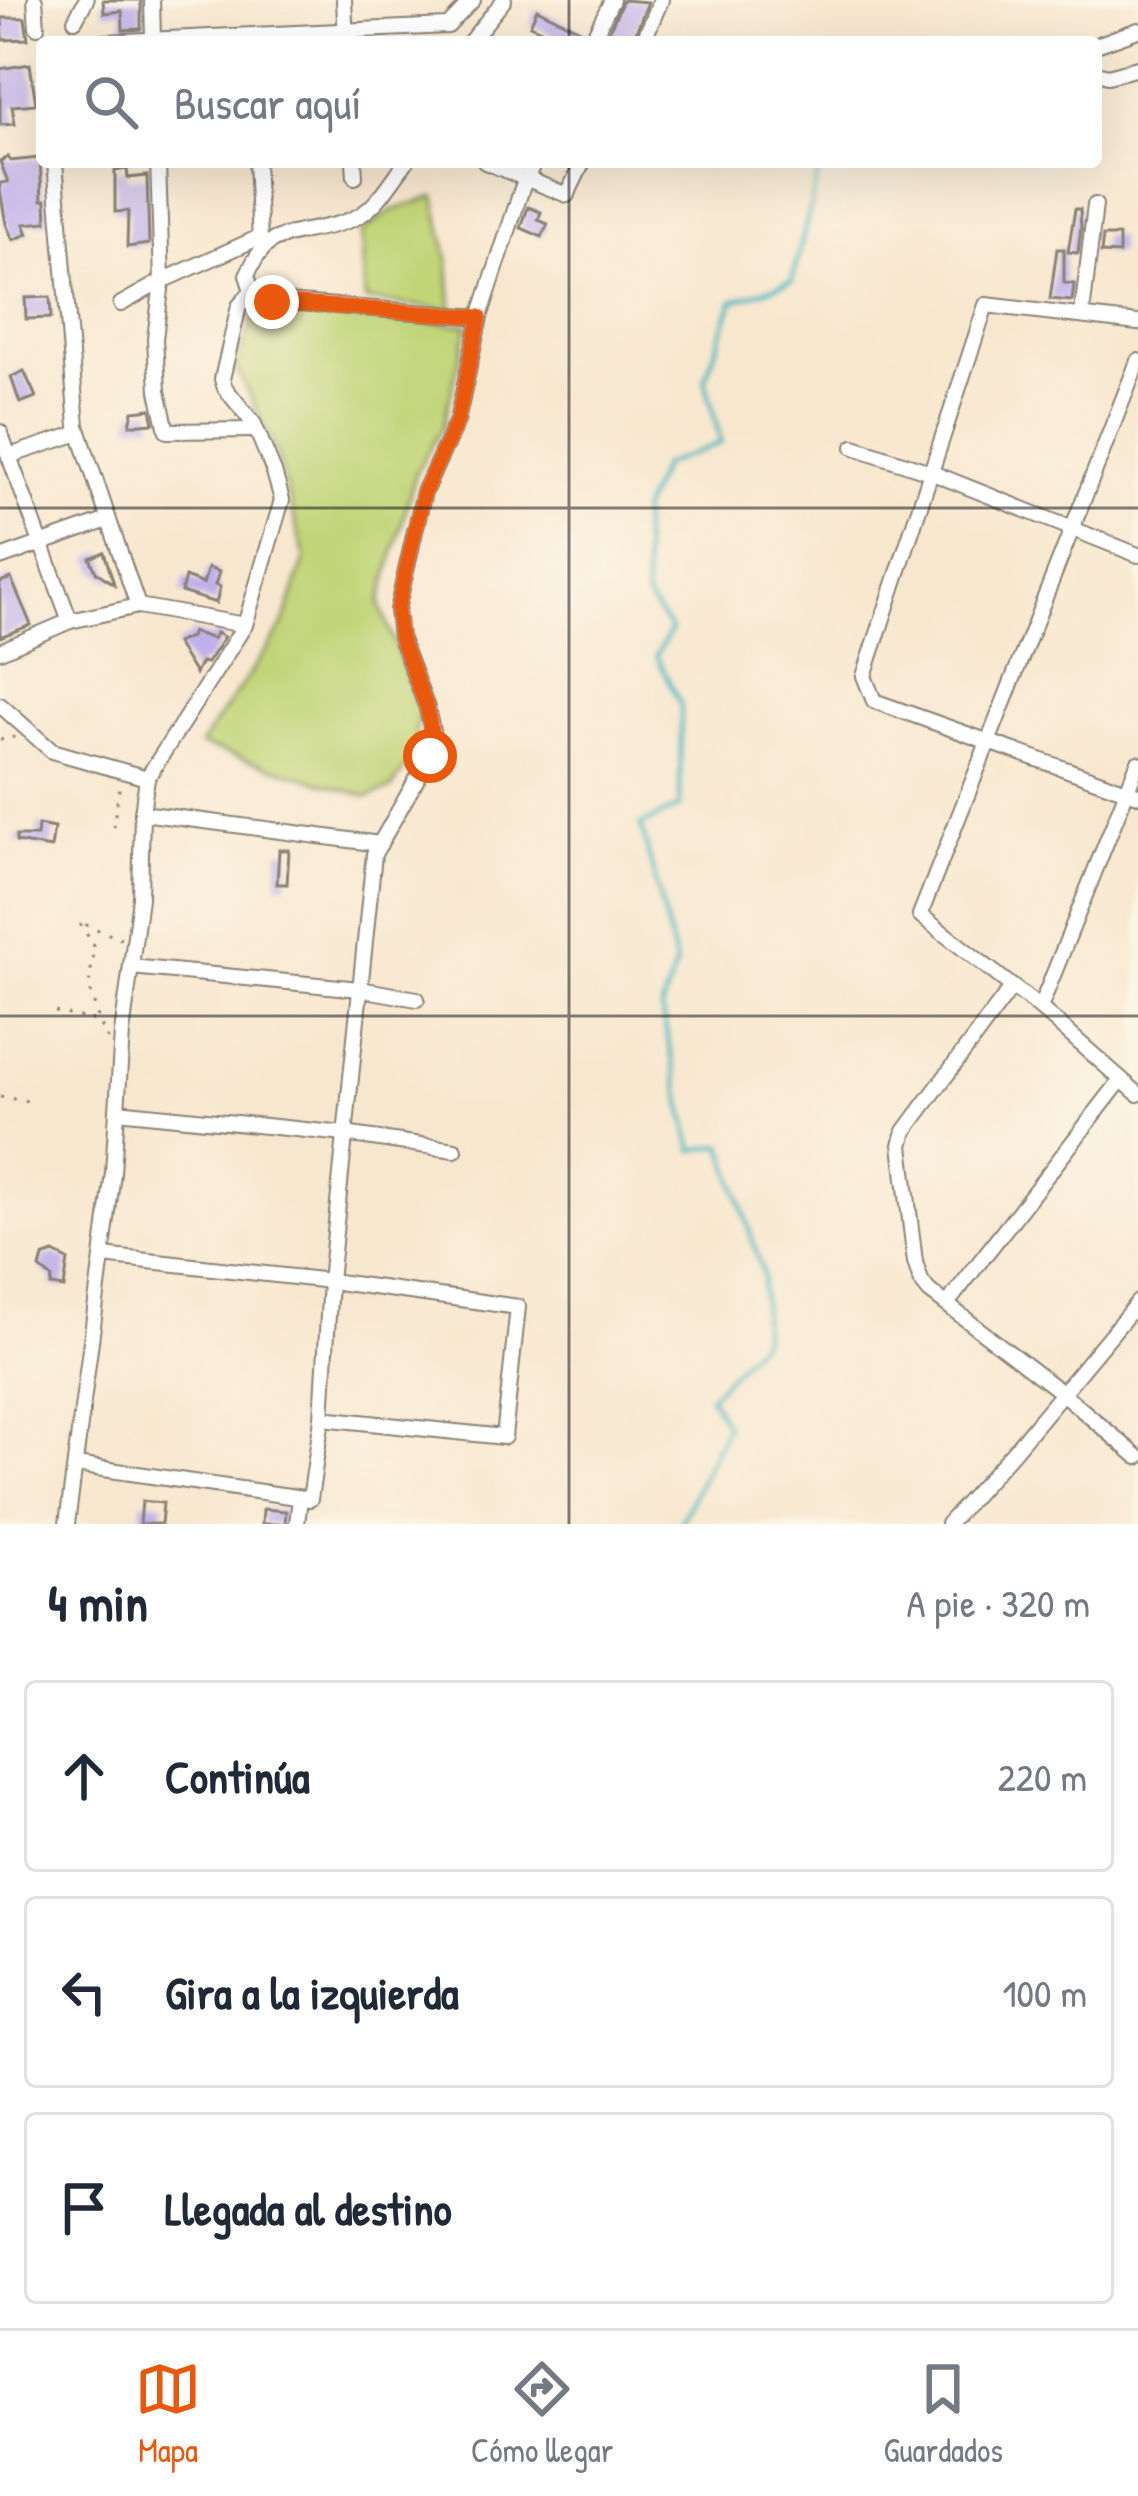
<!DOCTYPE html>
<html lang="es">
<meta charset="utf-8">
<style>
:root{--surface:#fff;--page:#f2f2f3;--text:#1f2937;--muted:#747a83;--line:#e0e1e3;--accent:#ea580c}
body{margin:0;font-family:"Patrick Hand",sans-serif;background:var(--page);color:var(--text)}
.stop{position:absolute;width:36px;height:36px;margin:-27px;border:9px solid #ea580c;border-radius:50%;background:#fff}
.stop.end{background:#ea580c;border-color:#fff;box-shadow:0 3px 12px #0008}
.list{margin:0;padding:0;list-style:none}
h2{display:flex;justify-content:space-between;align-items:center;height:156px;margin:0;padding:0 48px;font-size:51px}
h2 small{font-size:39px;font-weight:400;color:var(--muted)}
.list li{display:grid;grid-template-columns:78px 1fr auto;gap:36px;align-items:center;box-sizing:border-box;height:192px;margin:0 24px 24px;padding:0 24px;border:3px solid var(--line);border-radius:12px}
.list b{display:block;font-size:45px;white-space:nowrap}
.list em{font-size:39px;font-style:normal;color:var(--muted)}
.icon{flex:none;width:66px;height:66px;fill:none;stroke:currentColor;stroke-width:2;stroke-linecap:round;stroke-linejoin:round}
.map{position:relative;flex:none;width:1138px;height:1524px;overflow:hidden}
.search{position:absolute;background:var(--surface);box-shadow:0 12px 48px #0002;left:36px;right:36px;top:36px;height:132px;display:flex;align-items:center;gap:30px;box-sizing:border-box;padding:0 42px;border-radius:12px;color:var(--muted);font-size:45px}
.sheet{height:804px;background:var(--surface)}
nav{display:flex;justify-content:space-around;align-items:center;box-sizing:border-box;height:168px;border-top:3px solid var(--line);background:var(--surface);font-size:33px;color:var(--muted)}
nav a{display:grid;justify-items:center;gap:6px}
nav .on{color:var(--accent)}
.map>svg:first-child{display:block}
.green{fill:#c1d477;stroke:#6e784a;stroke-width:3}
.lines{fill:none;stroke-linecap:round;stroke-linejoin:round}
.stream{stroke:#47b7bf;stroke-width:4.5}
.building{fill:#bfb0ec}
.street-casing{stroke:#8a8276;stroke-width:18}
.path{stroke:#8a8276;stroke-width:3;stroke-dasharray:3 9;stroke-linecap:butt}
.street{stroke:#fff;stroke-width:14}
.route{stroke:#ea580c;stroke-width:15}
.grid{fill:none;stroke:#1c1c1c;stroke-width:3;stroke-opacity:0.55}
</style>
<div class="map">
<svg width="1138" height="1524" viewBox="0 0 1138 1524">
<rect width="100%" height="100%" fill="#fcf5e5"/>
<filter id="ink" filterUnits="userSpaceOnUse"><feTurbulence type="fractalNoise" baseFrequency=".00833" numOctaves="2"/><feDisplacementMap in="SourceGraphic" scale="24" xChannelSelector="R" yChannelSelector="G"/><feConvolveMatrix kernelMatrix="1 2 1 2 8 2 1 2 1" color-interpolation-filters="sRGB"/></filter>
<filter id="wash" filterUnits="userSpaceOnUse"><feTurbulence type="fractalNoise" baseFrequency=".004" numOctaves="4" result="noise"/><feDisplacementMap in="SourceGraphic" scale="48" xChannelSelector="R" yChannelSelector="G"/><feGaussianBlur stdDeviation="2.7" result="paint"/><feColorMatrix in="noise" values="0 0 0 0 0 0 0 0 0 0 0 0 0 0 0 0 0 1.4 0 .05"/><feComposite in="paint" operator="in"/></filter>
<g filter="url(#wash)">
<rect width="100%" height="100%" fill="#f8e7cf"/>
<g class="green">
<path d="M435,196L449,264L452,310L365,300L361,233L391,211Z"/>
<path d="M255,312L468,325L443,426L416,472L380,604L419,712L412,757L392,788L368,797L200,745L283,626L305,558L276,451L236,368Z"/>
</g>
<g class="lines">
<path class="stream" d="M680,1524L726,1426L710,1396L762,1339L763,1274L723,1145L693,1150L661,1009L676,964L641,825L680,807L681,706L656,655L671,630L646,597L641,511L663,465L721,443L705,379L733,301L792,281L821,162"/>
</g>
<g id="blocks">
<g class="building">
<path d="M103,0H141V29L123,30L122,11L104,13Z"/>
<path d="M623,0L648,2L632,42H604Z"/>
<path d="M537,9L584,32L580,42H568L530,25Z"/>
<path d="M2,18H25L28,39L3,40Z"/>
<path d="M30,64L36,104L12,106L15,124L0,125V69Z"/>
<path d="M8,157L10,161L40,158L42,200H46L47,222L24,224L28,234L13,240L6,224L0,190V183L8,182L0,161Z"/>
<path d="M127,169L128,178L147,176L149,244L127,247L128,211L115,212V171Z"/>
<path d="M528,207L541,212L538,220L548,224L542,237L521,228Z"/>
<path d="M1075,209H1080L1081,228L1078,253L1068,252Z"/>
<path d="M1103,236H1119V254L1101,253Z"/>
<path d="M1057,249H1064V283L1074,284L1072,301L1050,299Z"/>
<path d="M50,297L51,318L26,319L25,298Z"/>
<path d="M24,371L36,397L20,403L11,377Z"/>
<path d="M151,409L154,423L130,425L133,411Z"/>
<path d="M104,552L114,584L96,572L90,558Z"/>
<path d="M208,568L219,572L215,585L220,587L216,603L181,592L185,577L203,584Z"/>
<path d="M11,578L31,625L0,637V582Z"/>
<path d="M192,632L213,639L216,633L224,637L207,663L201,662L195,674L176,643L190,637Z"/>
<path d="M38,825L54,828L51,848L16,842V836H37Z"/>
<path d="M279,850H289L287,884H277Z"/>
<path d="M54,1253L68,1260L64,1288L51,1286L52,1278L40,1268L43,1257Z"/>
<path d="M142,1501L163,1503L161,1524H140Z"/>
<path d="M263,1509L286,1511L285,1524H262Z"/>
</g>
</g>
</g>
<g filter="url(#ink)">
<use href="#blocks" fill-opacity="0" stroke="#8a8276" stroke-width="3"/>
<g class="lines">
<defs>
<g id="street">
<path d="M35,0L37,27"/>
<path d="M152,0L153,39"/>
<path d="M344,0L346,42"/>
<path d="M75,20L86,0"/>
<path d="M104,42L448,26L473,0"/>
<path d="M470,42L504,0"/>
<path d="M591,42L612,0"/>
<path d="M643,42L661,0"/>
<path d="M1096,45L1138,30"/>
<path d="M1096,73L1108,76L1138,68"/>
<path d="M55,162L77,426L138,606"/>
<path d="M158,162L162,281L155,339L158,391L167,431L256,430"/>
<path d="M256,162L260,241"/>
<path d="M354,162L355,177"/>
<path d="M406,162C393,179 380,202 362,214C335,231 285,230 269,243C259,251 253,263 247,275L252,291L272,301L480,317"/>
<path d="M485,162L567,195L583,162"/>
<path d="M121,304L162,281L260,237"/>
<path d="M1082,314L1095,205"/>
<path d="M1138,323L986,305L864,676L874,701L1138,795"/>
<path d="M1138,361L920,915L1040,1008L1138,1094"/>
<path d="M0,432L70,621"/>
<path d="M854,447L930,472L1138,555"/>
<path d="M9,456L79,433"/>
<path d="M0,558L108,520"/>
<path d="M0,651L70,621L138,606L245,625"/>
<path d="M0,705L52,751L147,778"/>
<path d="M142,813L380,844"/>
<path d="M131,967L360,989L417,999"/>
<path d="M1012,987L905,1131L901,1145L915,1262L921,1281L929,1291L1062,1393L1138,1457"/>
<path d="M1040,1008L1138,763"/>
<path d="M117,1111L345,1134L455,1150"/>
<path d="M103,1256L330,1281L518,1307L504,1437L322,1418"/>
<path d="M947,1304L1121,1080"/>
<path d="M76,1465L310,1499L322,1418L330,1281L374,854L430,756L432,731L427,708L400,637L397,610L424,492L457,421L480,317L522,188L534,162"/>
<path d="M67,1524L113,1173L122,1033L140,898L142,813L147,778L245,625L282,500L274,472L254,424L225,388L222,379L239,306L252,291"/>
<path d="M297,1524L300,1498"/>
<path d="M948,1524L1013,1452L1138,1302"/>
</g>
</defs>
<use href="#street" class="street-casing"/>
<g class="path">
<path d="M0,740L15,737"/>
<path d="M113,827L120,783"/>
<path d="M55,1012L97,1021"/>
<path d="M108,1039L99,1021L89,986L94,946L79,922L121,939"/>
<path d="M0,1097L35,1102"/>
</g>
<use href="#street" class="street"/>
</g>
</g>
<g class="lines" filter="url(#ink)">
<path class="route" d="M272,302L480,317L457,421L424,492L397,610L400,637L427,708L431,730L430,756"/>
</g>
<path class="grid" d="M569,0V42M569,162V1524M0,508H1138M0,1016H1138"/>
</svg>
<div class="stop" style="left:430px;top:756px"></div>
<div class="stop end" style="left:272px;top:302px"></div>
<div class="search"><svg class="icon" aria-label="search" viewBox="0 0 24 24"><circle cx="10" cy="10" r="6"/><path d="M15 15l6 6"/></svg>Buscar aquí</div>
</div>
<section class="sheet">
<h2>4 min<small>A pie · 320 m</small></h2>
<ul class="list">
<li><svg class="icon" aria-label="ahead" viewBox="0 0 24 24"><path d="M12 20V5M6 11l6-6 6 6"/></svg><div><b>Continúa</b></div><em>220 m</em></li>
<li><svg class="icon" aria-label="left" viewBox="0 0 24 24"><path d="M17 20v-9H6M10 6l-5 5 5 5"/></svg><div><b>Gira a la izquierda</b></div><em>100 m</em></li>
<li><svg class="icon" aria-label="arrive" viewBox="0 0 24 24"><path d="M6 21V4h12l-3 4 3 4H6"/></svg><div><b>Llegada al destino</b></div></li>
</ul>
</section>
<nav>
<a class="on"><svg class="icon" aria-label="map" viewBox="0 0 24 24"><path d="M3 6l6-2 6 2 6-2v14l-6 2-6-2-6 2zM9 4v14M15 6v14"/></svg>Mapa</a>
<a><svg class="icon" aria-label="directions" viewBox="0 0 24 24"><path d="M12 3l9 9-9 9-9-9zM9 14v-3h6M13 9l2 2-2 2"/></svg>Cómo llegar</a>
<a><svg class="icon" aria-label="saved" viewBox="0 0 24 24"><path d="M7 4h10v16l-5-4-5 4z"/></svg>Guardados</a>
</nav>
